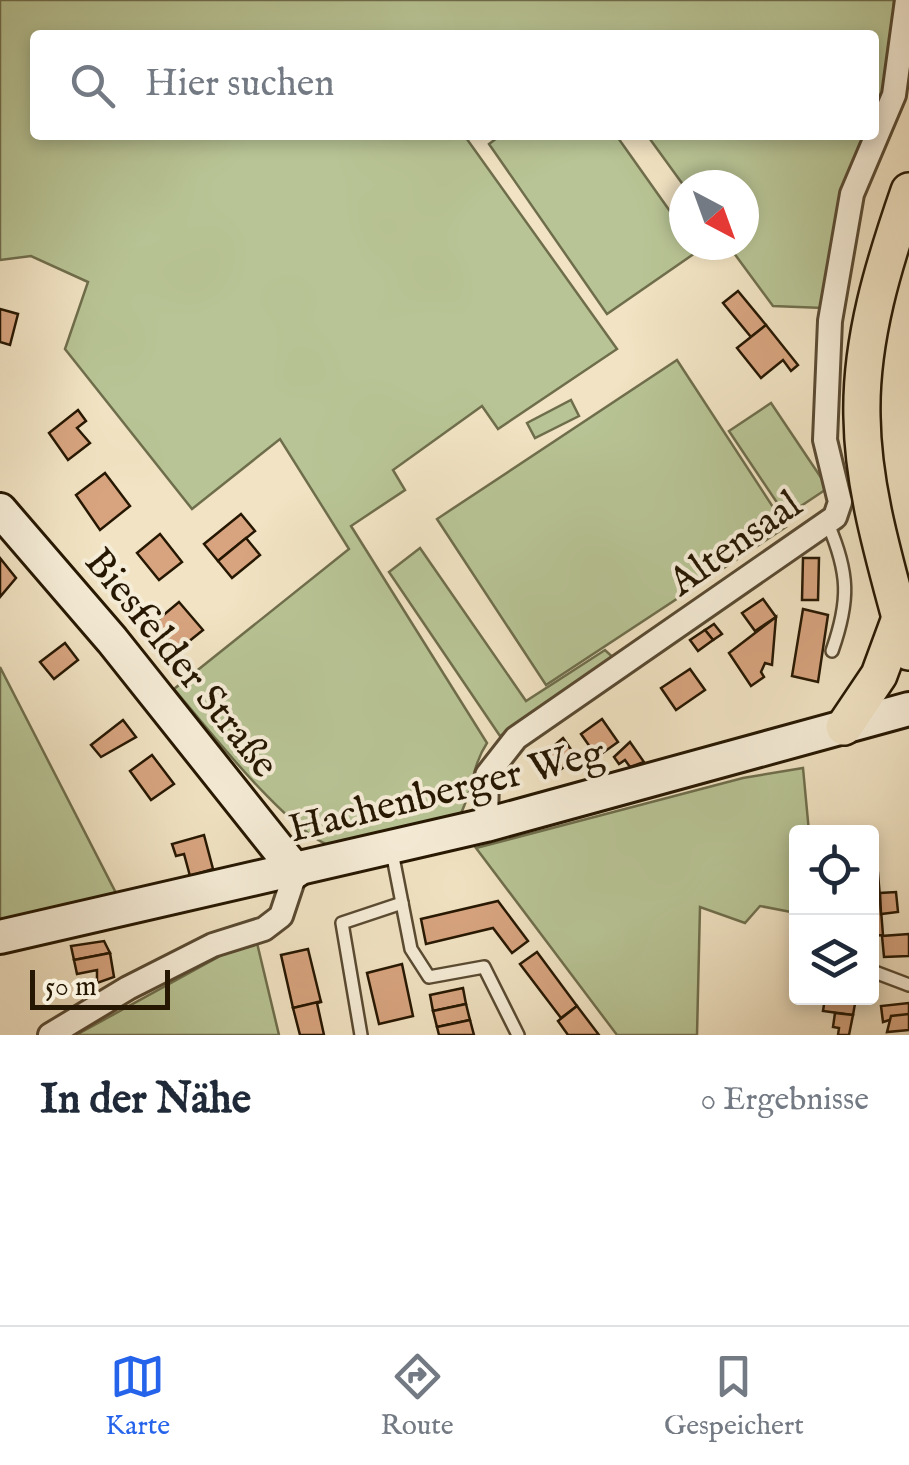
<!DOCTYPE html>
<html lang="de">
<meta charset="utf-8">
<style>
:root{--surface:#fff;--page:#f2f2f3;--text:#1f2937;--muted:#747a83;--line:#e0e1e3;--accent:#2563eb}
body{margin:0;font-family:"IM FELL English",serif;background:var(--page);color:var(--text)}
.controls{position:absolute;right:30px;bottom:30px;display:grid;overflow:hidden;border-radius:10px;box-shadow:0 5px 15px #0003}
.controls button{width:90px;height:90px;display:grid;place-items:center;padding:0;border:0;border-bottom:2px solid var(--line);background:var(--surface);color:var(--text);font:50px sans-serif}
.compass{position:absolute;left:669px;top:170px;width:90px;height:90px;border-radius:50%;background:var(--surface);box-shadow:0 5px 15px #0003;rotate:139deg}
.scale{position:absolute;left:30px;bottom:25px;width:140px;box-sizing:border-box;padding-left:10px;border:5px solid #261702;border-top:0;font-size:28px;line-height:35px;white-space:nowrap;color:#261702;-webkit-text-stroke:8px #f6edd8;paint-order:stroke}
.list{margin:0;padding:0;list-style:none}
h2{display:flex;justify-content:space-between;align-items:center;height:130px;margin:0;padding:0 40px;font-size:42px}
h2 small{font-size:32px;font-weight:400;color:var(--muted)}
.icon{flex:none;width:55px;height:55px;fill:none;stroke:currentColor;stroke-width:2;stroke-linecap:round;stroke-linejoin:round}
.map{position:relative;flex:none;width:909px;height:1035px;overflow:hidden}
.search{position:absolute;background:var(--surface);box-shadow:0 5px 15px #0003;left:30px;right:30px;top:30px;height:110px;display:flex;align-items:center;gap:25px;box-sizing:border-box;padding:0 35px;border-radius:10px;color:var(--muted);font-size:38px}
.sheet{height:290px;background:var(--surface)}
nav{display:flex;justify-content:space-around;align-items:center;box-sizing:border-box;height:140px;border-top:2px solid var(--line);background:var(--surface);font-size:28px;color:var(--muted)}
nav a{display:grid;justify-items:center;gap:5px}
nav .on{color:var(--accent)}
.map>svg:first-child{display:block}
.green{fill:#b8c495;stroke:#6f6e4c;stroke-width:2.5}
.building{fill:#d7a47f;stroke:#261702;stroke-width:2.5}
.lines{fill:none;stroke-linecap:round;stroke-linejoin:round}
.lane-casing{stroke:#594a32;stroke-width:16}
.street-casing{stroke:#594a32;stroke-width:28}
.secondary-casing{stroke:#261702;stroke-width:38}
.primary-casing{stroke:#261702;stroke-width:40}
.lane{stroke:#f6edd8;stroke-width:11}
.street{stroke:#f6edd8;stroke-width:22}
.secondary{stroke:#f6edd8;stroke-width:32}
.primary{stroke:#f1e3c3;stroke-width:35}
.labels{text-anchor:middle;stroke-width:8;stroke-linejoin:round;paint-order:stroke}
.street-label{font-size:40px;fill:#261702;stroke:#f6edd8}
</style>
<div class="map">
<svg width="909" height="1035" viewBox="0 0 909 1035">
<rect width="100%" height="100%" fill="#f1e3c3"/>
<filter id="stains"><feTurbulence type="fractalNoise" baseFrequency=".002" numOctaves="4"/><feColorMatrix values="0 0 0 0 .2 0 0 0 0 .09 0 0 0 0 .02 0 0 0 .5 -.17"/></filter>
<radialGradient id="worn" r=".72"><stop offset=".6" stop-color="#630" stop-opacity="0"/><stop offset="1" stop-color="#630" stop-opacity=".3"/></radialGradient>
<g class="green">
<path d="M0,0H894L891,69L874,119V35H35V135H464L617,349L498,429L482,406L393,470L405,490L351,526L487,743C471,767 473,793 459,817C430,825 365,848 339,848C299,846 202,722 174,689L349,549L280,439L192,509L65,349L88,282L31,256L0,260Z"/>
<path d="M501,135H616L684,231V245H694L698,251L607,314L489,144Z"/>
<path d="M647,135H868L823,308L773,306L728,245H744V185L684,186Z"/>
<path d="M677,360L786,527L546,685L437,519Z"/>
<path d="M571,400L579,416L535,438L527,423Z"/>
<path d="M771,403L828,488L786,516L729,431Z"/>
<path d="M420,548L526,701L605,650L617,661L500,736L389,572Z"/>
<path d="M0,667L118,897L0,923Z"/>
<path d="M803,768L809,832H796V913L760,906L745,923L700,907L697,1035H617L476,848L743,778Z"/>
<path d="M257,943L279,1035H76L222,955Z"/>
</g>
<g class="building">
<path d="M738,291L766,325L751,337L723,303Z"/>
<path d="M0,309L18,314L10,345L0,342Z"/>
<path d="M766,325L798,365L791,371L783,360L761,378L737,348Z"/>
<path d="M78,410L86,421L77,428L90,443L68,460L49,433Z"/>
<path d="M105,473L130,506L100,530L76,495Z"/>
<path d="M241,514L255,531L218,561L204,544Z"/>
<path d="M160,534L182,562L159,580L137,553Z"/>
<path d="M246,538L260,555L232,578L218,561Z"/>
<path d="M0,558L16,578L0,597Z"/>
<path d="M803,558H819L818,600H802Z"/>
<path d="M763,599L776,617L755,631L742,613Z"/>
<path d="M179,602L203,630L177,651L154,623Z"/>
<path d="M803,609L828,615L818,682L792,676Z"/>
<path d="M776,617L772,665L765,663L761,672L764,677L751,686L729,653Z"/>
<path d="M714,624L722,634L713,640L705,630Z"/>
<path d="M705,630L713,640L698,651L690,640Z"/>
<path d="M65,643L78,660L54,679L40,662Z"/>
<path d="M690,669L705,690L676,710L661,688Z"/>
<path d="M602,719L618,742L597,757L581,734Z"/>
<path d="M123,720L136,737L101,757L91,745Z"/>
<path d="M563,738L577,758L557,772L543,755Z"/>
<path d="M630,742L644,762L630,767L625,760L619,764L614,757Z"/>
<path d="M152,755L174,784L151,800L130,771Z"/>
<path d="M204,835L213,869L190,876L184,854L176,856L172,844Z"/>
<path d="M878,873L883,935L872,936V874Z"/>
<path d="M896,892L898,912L881,914L880,893Z"/>
<path d="M498,901L528,941L512,953L493,928L426,944L421,919Z"/>
<path d="M909,934V956L884,957L882,936Z"/>
<path d="M104,941L110,953L74,960L71,946Z"/>
<path d="M308,949L321,1002L293,1008L281,955Z"/>
<path d="M537,952L577,1006L561,1018L520,964Z"/>
<path d="M110,953L114,977L97,983V970L77,974L74,960Z"/>
<path d="M402,964L413,1016L379,1024L367,973Z"/>
<path d="M463,988L466,1004L433,1011L430,995Z"/>
<path d="M825,998H856L853,1015L823,1011Z"/>
<path d="M322,1001L317,1003L324,1035H300L293,1008Z"/>
<path d="M909,1003V1014L883,1022L881,1006Z"/>
<path d="M466,1004L470,1020L437,1027L433,1011Z"/>
<path d="M577,1006L599,1035H568L558,1021Z"/>
<path d="M835,1013L853,1015L849,1035H838L839,1028L833,1027Z"/>
<path d="M909,1014V1030L887,1032L891,1016Z"/>
<path d="M470,1020L474,1035H439L437,1027Z"/>
</g>
<g class="lines">
<defs>
<g id="lane">
<path d="M828,524C849,573 850,600 832,651"/>
<path d="M392,852L411,949L429,977L484,967L518,1035"/>
<path d="M872,971L909,985"/>
<path d="M361,1035L342,923L402,903"/>
</g>
<g id="street">
<path d="M486,825L487,775L516,738L835,517L840,502L825,440L830,321L852,194L894,95L907,0"/>
<path d="M50,1035L128,988L213,945L264,929L281,916L296,871"/>
</g>
<g id="secondary">
<path d="M0,510L112,640L296,871"/>
<path d="M0,937L486,825L909,709"/>
</g>
<g id="primary">
<path d="M909,191C884,263 860,340 862,417C863,497 890,576 909,652"/>
<path d="M844,727L879,675L900,618"/>
</g>
</defs>
<use href="#lane" class="lane-casing"/>
<use href="#street" class="street-casing"/>
<use href="#secondary" class="secondary-casing"/>
<use href="#primary" class="primary-casing"/>
<use href="#lane" class="lane"/>
<use href="#street" class="street"/>
<use href="#secondary" class="secondary"/>
<use href="#primary" class="primary"/>
</g>
<g class="labels">
<g class="street-label">
<text transform="translate(734 542) rotate(-35)" y="14">Altensaal</text>
<text transform="translate(183 662) rotate(51)" y="14">Biesfelder Straße</text>
<text transform="translate(446 789) rotate(-14)" y="14">Hachenberger Weg</text>
</g>
</g>
<rect width="100%" height="100%" filter="url(#stains)"/>
<rect width="100%" height="100%" fill="url(#worn)"/>
</svg>
<div class="controls">
<button><svg class="icon" aria-label="locate" viewBox="0 0 24 24"><circle cx="12" cy="12" r="6"/><path d="M12 2v4M12 18v4M2 12h4M18 12h4"/></svg></button>
<button><svg class="icon" aria-label="layers" viewBox="0 0 24 24"><path d="M12 4l9 5-9 5-9-5zM3 14l9 5 9-5"/></svg></button>
</div>
<svg class="compass" viewBox="-18 -18 36 36"><path d="M0-13l5 13h-10z" fill="#e53935"/><path d="M0 13l5-13h-10z" fill="#747a83"/></svg>
<div class="scale">50 m</div>
<div class="search"><svg class="icon" aria-label="search" viewBox="0 0 24 24"><circle cx="10" cy="10" r="6"/><path d="M15 15l6 6"/></svg>Hier suchen</div>
</div>
<section class="sheet">
<h2>In der Nähe<small>0 Ergebnisse</small></h2>
<ul class="list">
</ul>
</section>
<nav>
<a class="on"><svg class="icon" aria-label="map" viewBox="0 0 24 24"><path d="M3 6l6-2 6 2 6-2v14l-6 2-6-2-6 2zM9 4v14M15 6v14"/></svg>Karte</a>
<a><svg class="icon" aria-label="directions" viewBox="0 0 24 24"><path d="M12 3l9 9-9 9-9-9zM9 14v-3h6M13 9l2 2-2 2"/></svg>Route</a>
<a><svg class="icon" aria-label="saved" viewBox="0 0 24 24"><path d="M7 4h10v16l-5-4-5 4z"/></svg>Gespeichert</a>
</nav>
